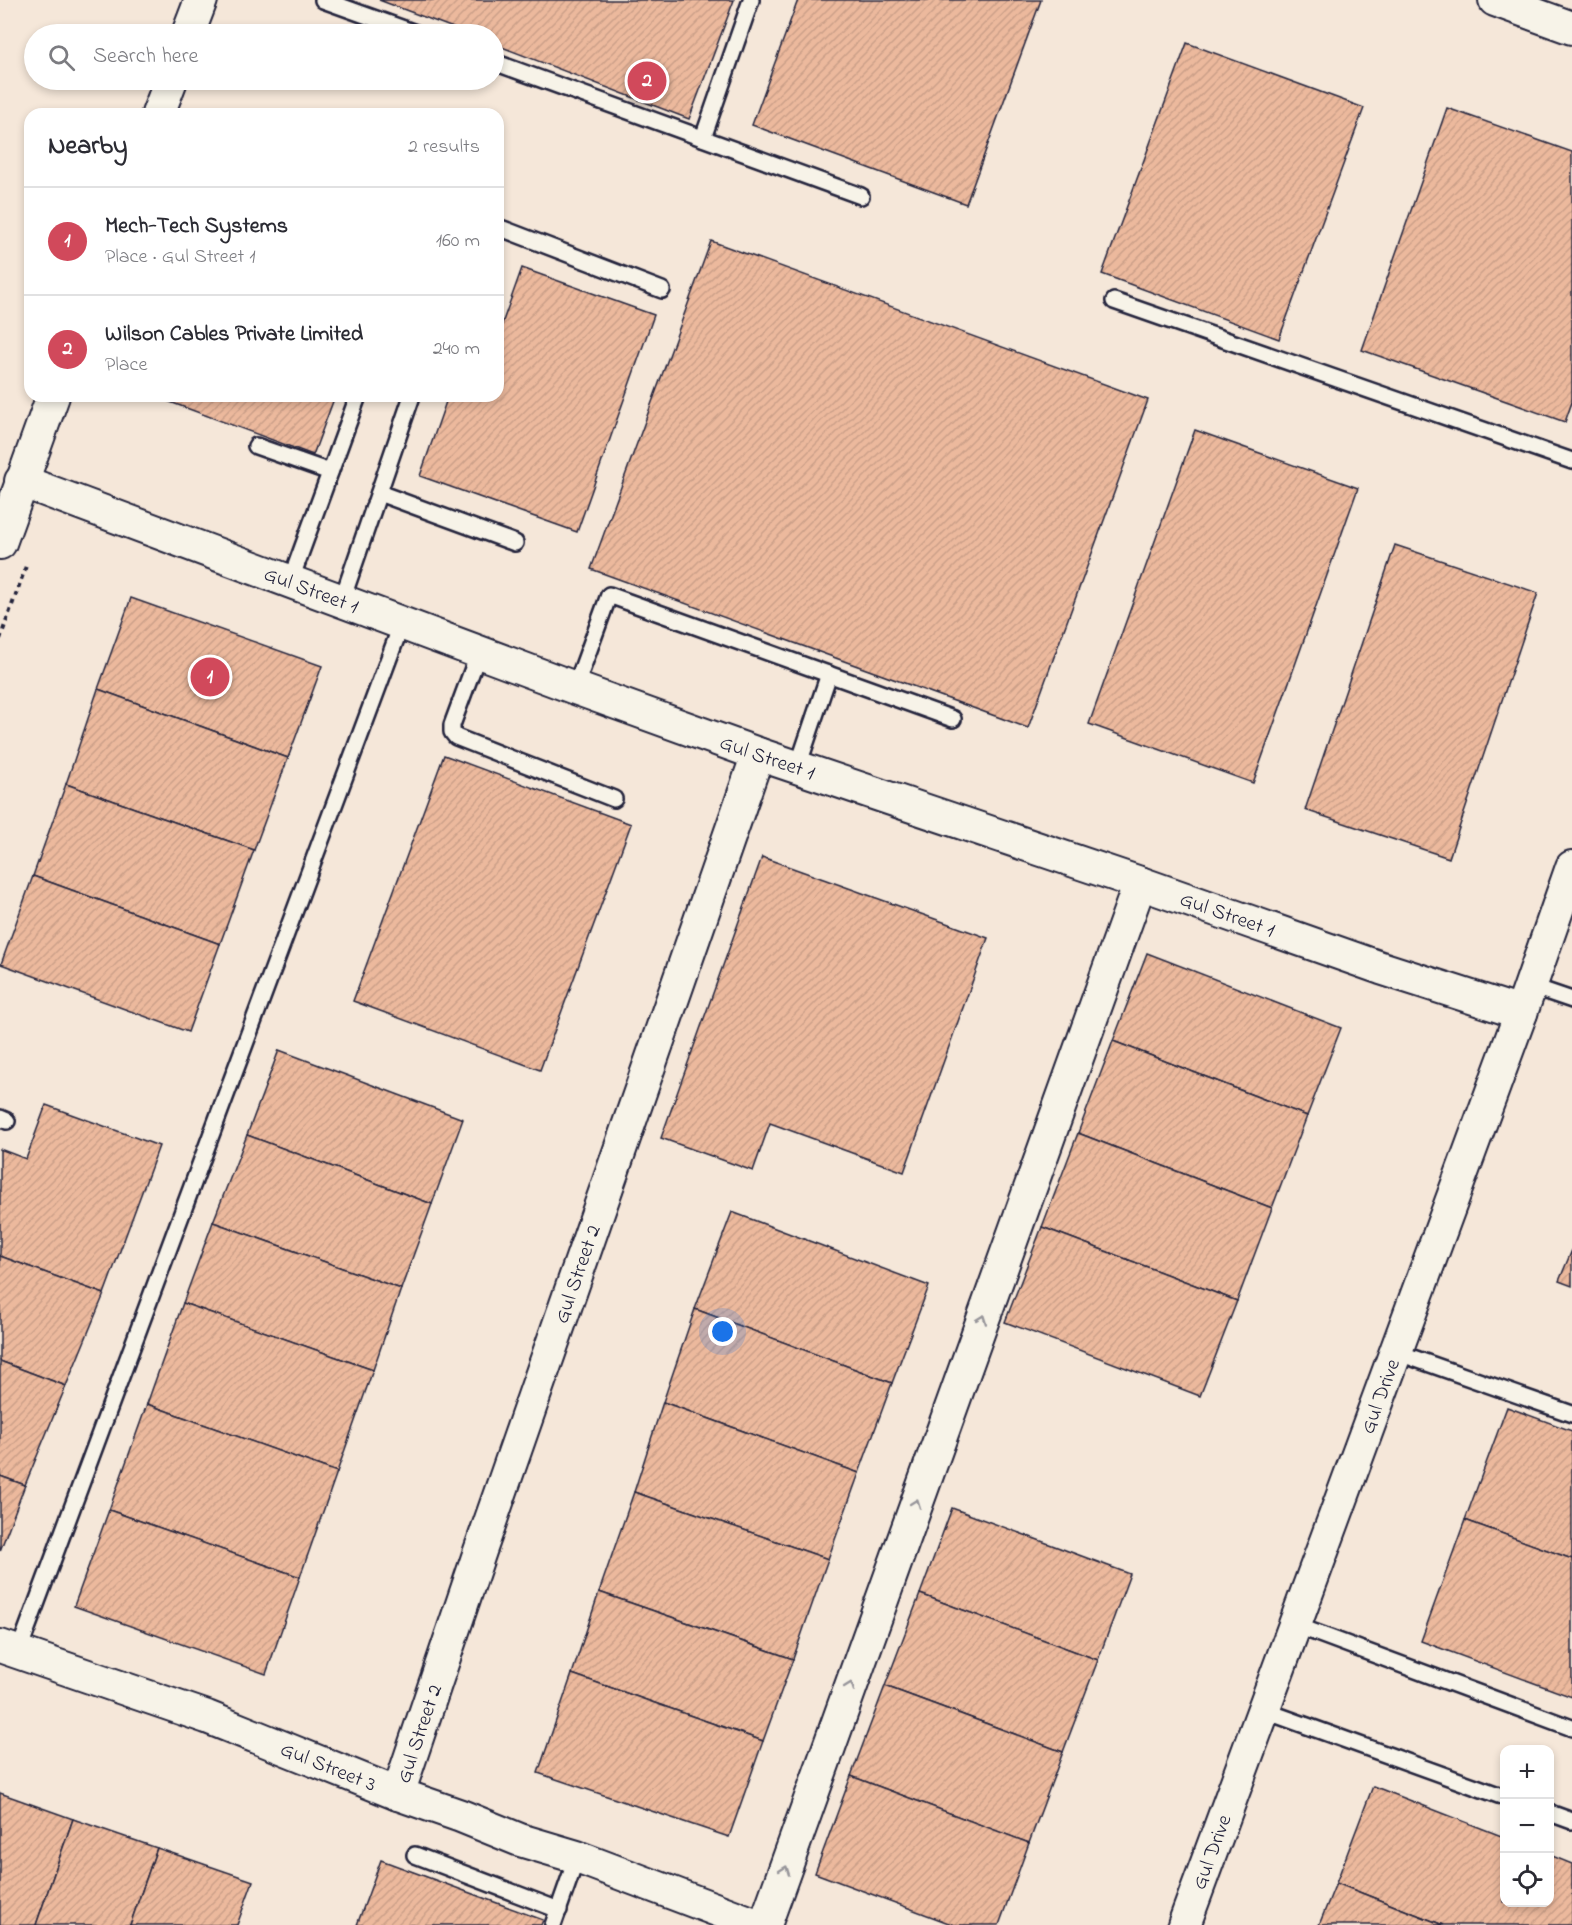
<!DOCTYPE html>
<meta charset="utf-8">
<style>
:root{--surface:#fff;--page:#f2f2f3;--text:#2b2b33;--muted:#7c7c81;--line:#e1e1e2;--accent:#d1495b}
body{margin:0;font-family:"Indie Flower",sans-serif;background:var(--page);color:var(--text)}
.controls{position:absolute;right:18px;bottom:18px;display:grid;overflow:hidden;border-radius:12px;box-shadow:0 3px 9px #0003}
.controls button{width:54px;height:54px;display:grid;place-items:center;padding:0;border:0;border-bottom:2px solid var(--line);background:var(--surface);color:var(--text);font:30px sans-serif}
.you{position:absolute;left:723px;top:1332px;width:21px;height:21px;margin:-15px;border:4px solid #fff;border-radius:50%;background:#1a73e8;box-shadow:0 0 0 9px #1a73e833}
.badge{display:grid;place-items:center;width:39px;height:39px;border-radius:50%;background:var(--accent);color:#fff;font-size:20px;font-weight:700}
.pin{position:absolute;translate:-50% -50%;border:3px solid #fff;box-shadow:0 2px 6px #0006}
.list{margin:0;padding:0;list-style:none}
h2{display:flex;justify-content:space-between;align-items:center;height:78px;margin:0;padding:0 24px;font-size:26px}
h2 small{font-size:20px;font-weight:400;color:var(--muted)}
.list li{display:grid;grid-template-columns:39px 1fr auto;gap:18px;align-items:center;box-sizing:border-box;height:108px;padding:0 24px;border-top:2px solid var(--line)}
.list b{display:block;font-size:22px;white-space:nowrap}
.list p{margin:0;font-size:20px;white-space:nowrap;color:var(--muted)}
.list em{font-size:20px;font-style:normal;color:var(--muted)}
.icon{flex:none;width:33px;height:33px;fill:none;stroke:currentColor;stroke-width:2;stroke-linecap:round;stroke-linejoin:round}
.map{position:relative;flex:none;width:1572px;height:1925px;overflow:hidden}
.search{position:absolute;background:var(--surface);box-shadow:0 3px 9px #0003;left:24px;top:24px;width:480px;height:66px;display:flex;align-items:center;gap:15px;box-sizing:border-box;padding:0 21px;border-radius:33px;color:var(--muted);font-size:22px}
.panel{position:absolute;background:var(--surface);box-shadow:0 3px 9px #0003;left:24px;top:108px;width:480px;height:294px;border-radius:18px}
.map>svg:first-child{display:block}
.building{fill:url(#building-hatch);stroke:#22223b;stroke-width:1.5}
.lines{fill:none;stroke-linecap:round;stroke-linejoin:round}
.lane-casing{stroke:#22223b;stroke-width:20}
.street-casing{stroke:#22223b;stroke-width:36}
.path{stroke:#22223b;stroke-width:4;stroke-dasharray:4.5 4.5;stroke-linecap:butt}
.lane{stroke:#f7f3e8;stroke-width:15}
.street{stroke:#f7f3e8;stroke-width:32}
.oneway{stroke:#97959a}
.labels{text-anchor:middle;stroke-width:6;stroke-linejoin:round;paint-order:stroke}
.street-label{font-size:21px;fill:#22223b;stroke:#f7f3e8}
</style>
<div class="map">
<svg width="1572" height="1925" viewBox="0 0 1572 1925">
<defs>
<pattern id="building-hatch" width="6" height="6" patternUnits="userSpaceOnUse" patternTransform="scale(1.5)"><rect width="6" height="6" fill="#ecb99d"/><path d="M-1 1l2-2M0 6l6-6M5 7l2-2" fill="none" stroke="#ca9f88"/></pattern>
</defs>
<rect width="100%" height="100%" fill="#f5e7d9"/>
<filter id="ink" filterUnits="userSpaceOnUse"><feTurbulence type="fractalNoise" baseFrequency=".0167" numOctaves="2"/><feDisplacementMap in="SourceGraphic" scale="12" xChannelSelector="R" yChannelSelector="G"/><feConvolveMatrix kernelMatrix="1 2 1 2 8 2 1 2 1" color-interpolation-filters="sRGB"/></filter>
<g filter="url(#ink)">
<g class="building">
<path d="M379,0H734L689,119L494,44V34H469Z"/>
<path d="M798,0H1041L966,204L752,125Z"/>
<path d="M1187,43L1364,108L1279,339L1102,274Z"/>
<path d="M1447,108L1572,152V402L1565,422L1362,350Z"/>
<path d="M711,241L1148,400L1028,728L591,569Z"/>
<path d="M522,268L654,315L577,532L420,476L448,396H498V335Z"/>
<path d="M163,396H335L313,455L162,399Z"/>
<path d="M1195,430L1358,488L1253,783L1089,724Z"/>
<path d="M1395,545L1538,593L1449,858L1305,810Z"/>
<path d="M131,598L322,666L288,758L98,689Z"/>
<path d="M98,689L288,758L254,850L66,784Z"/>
<path d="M444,755L631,824L540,1070L353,1001Z"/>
<path d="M66,784L254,850L220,944L33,876Z"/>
<path d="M762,857L988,938L904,1172L770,1123L753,1171L661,1138Z"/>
<path d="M33,876L220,944L188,1032L1,964Z"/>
<path d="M1147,953L1341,1028L1307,1116L1113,1041Z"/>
<path d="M1113,1041L1307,1116L1272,1208L1078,1133Z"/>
<path d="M279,1050L463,1119L432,1204L247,1135Z"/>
<path d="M46,1105L159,1146L104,1294L0,1256V1149L26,1159Z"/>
<path d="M1078,1133L1272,1208L1237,1301L1042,1227Z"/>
<path d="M247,1135L432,1204L401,1289L213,1222Z"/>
<path d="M732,1212L929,1286L892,1383L695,1309Z"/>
<path d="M213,1222L401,1289L373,1370L183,1303Z"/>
<path d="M1042,1227L1237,1301L1200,1396L1005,1322Z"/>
<path d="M1572,1250V1286L1559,1281Z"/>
<path d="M0,1256L104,1294L66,1386L0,1361Z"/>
<path d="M183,1303L373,1370L337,1472L147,1404Z"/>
<path d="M695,1309L892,1383L859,1473L663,1402Z"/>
<path d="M0,1361L66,1386L25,1485L0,1476Z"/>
<path d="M663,1402L859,1473L828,1559L634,1492Z"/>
<path d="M147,1404L337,1472L300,1577L109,1510Z"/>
<path d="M1507,1407L1572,1431V1559L1465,1520Z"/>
<path d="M0,1476L25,1485L0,1551Z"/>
<path d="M634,1492L828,1559L793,1659L599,1592Z"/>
<path d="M952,1508L1130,1574L1098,1660L920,1594Z"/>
<path d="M109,1510L300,1577L266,1674L74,1606Z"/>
<path d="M1465,1520L1572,1559V1697L1421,1641Z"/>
<path d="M599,1592L793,1659L763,1741L572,1674Z"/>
<path d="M920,1594L1098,1660L1063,1752L885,1686Z"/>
<path d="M572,1674L763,1741L729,1837L538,1773Z"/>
<path d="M885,1686L1063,1752L1029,1843L851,1776Z"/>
<path d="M851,1776L1029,1843L999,1925H954L815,1873Z"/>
<path d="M1373,1786L1504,1837V1902H1550V1855L1572,1864V1925H1443L1336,1883Z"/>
<path d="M0,1793L73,1819L36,1925H0Z"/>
<path d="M73,1819L157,1848L130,1925H36Z"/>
<path d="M157,1848L253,1881L237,1925H130Z"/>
<path d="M381,1860L543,1920L541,1925H357Z"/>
<path d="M1336,1883L1443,1925H1319Z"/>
</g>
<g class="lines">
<defs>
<g id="lane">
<path d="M323,0L418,34"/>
<path d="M494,62L861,196"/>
<path d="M703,138L751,0"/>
<path d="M498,227L662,290"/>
<path d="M1114,301L1572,461"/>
<path d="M256,446L330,472"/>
<path d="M379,493L515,543"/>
<path d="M290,582L358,396"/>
<path d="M342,600L412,396"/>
<path d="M479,652L452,725V732L456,737L614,799"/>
<path d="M575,688L609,595L953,719"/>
<path d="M798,766L829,674"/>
<path d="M1531,986L1572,1000"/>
<path d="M0,1118L7,1121"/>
<path d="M1396,1352L1572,1414"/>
<path d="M1295,1625L1572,1728"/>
<path d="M18,1653L402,623"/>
<path d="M1263,1710L1504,1797"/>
<path d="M1550,1813L1572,1821"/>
<path d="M415,1855L559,1910"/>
<path d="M553,1925L577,1857"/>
</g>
<g id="street">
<path d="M1495,0L1572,28"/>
<path d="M188,34L201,0"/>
<path d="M158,114L171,80"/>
<path id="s1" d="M21,481L575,688L758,754L1140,883L1381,968L1521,1013"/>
<path d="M0,543L53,396"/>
<path id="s2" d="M0,1646L207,1717L398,1794L461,1816L520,1840L577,1857L757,1925"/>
<path id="s3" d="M398,1794L480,1551L758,754"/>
<path d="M765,1925L1140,883"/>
<path id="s4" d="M1184,1925L1521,1013L1572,867"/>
</g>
</defs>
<use href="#lane" class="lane-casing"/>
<use href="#street" class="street-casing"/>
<path class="path" d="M0,639L26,566"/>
<use href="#lane" class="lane"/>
<use href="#street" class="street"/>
</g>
<defs><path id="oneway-chevron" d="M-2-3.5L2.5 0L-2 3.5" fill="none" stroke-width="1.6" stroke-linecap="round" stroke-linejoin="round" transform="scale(1.5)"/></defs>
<g class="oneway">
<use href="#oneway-chevron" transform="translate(982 1319) rotate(-70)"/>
<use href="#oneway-chevron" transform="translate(916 1503) rotate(-70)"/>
<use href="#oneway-chevron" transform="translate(850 1686) rotate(-70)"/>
<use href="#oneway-chevron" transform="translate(785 1870) rotate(-70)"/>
</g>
</g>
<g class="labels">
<g class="street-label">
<text dy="7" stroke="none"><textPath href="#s1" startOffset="310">Gul Street 1</textPath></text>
<text dy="7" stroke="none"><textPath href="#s1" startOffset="796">Gul Street 1</textPath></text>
<text dy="7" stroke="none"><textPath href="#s1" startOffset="1282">Gul Street 1</textPath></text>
<text dy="7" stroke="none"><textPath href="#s3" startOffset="550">Gul Street 2</textPath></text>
<text dy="7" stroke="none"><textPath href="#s4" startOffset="564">Gul Drive</textPath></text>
<text dy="7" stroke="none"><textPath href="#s3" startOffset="64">Gul Street 2</textPath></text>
<text dy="7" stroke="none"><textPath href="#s2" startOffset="350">Gul Street 3</textPath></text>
<text dy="7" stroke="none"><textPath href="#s4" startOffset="78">Gul Drive</textPath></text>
</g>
</g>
</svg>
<div class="controls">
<button>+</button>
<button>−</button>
<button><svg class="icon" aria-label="locate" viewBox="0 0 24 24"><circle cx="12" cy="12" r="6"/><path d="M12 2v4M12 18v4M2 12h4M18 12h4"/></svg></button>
</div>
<div class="you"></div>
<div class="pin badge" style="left:210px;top:677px">1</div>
<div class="pin badge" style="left:647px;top:81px">2</div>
<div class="search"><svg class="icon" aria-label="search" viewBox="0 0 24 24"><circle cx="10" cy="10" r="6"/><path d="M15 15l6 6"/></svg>Search here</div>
<section class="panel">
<h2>Nearby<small>2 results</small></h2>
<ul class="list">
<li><span class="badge">1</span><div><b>Mech-Tech Systems</b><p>Place · Gul Street 1</p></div><em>160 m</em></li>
<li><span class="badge">2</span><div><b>Wilson Cables Private Limited</b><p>Place</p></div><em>240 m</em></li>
</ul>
</section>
</div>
